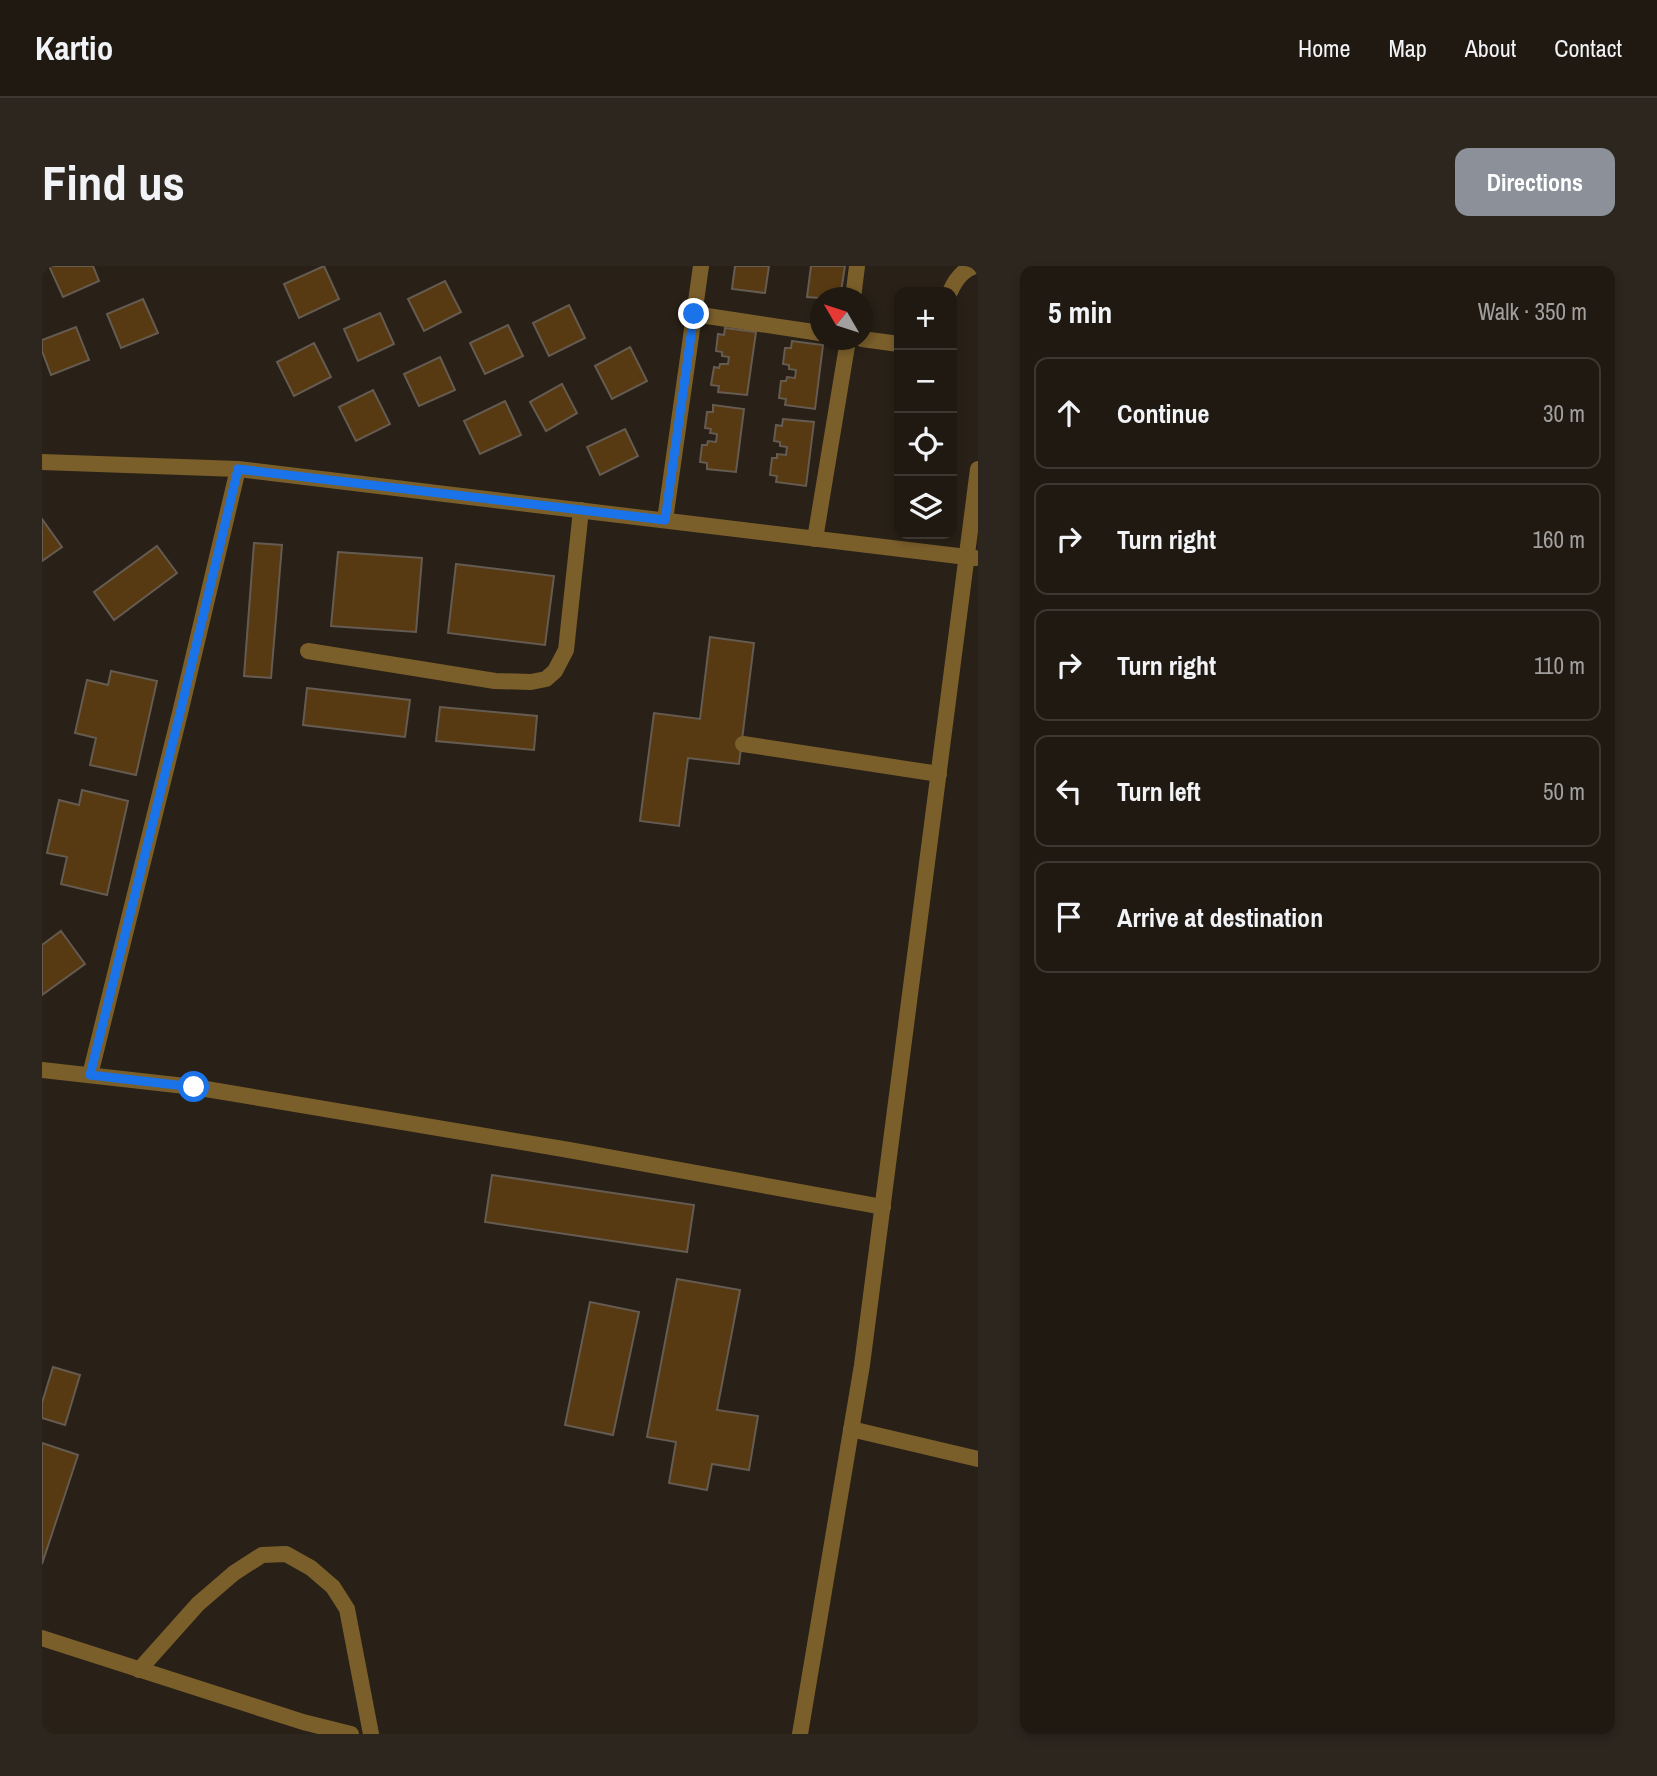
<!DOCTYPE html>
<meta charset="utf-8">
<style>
:root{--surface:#1f1911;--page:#2c261f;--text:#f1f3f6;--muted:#a1a09f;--line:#3c3831;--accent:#8c9099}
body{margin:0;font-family:"Archivo Narrow",sans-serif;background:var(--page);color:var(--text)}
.controls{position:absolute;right:21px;top:21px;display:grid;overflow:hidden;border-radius:14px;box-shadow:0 4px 10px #0003}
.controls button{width:63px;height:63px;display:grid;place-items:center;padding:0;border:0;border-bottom:2px solid var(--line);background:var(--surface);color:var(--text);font:35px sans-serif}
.compass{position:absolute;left:768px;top:21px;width:63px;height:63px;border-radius:50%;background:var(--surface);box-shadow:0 4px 10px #0003;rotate:309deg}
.stop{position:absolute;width:21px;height:21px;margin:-16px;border:5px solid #1a73e8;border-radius:50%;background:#fff}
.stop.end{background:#1a73e8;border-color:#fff;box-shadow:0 2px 7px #0008}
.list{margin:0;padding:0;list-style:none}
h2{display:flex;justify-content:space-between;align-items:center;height:91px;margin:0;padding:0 28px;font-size:30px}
h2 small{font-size:23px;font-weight:400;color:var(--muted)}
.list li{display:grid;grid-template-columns:46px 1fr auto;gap:21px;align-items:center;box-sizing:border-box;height:112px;margin:0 14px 14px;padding:0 14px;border:2px solid var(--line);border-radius:14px}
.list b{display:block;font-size:26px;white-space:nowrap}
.list em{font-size:23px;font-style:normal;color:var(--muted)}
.icon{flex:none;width:38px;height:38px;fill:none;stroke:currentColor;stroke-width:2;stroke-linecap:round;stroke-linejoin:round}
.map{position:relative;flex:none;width:936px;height:1468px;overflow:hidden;border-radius:14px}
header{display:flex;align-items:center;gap:42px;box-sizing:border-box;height:98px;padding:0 35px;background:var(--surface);border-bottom:2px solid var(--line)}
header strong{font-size:33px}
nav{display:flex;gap:38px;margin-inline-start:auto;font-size:24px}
.intro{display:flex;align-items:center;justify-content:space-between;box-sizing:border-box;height:168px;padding:0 42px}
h1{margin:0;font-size:49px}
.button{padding:18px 32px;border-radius:14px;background:var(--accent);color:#fff;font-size:24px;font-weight:700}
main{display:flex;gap:42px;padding:0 42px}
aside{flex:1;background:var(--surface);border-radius:14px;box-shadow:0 4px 10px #0003}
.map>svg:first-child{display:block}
.building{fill:#573912;stroke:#655b51;stroke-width:2}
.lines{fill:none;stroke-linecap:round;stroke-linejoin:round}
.lane{stroke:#7b5f2b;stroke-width:16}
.route{stroke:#1a73e8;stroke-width:9}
</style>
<header>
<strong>Kartio</strong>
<nav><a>Home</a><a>Map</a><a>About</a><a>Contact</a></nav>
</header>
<div class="intro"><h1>Find us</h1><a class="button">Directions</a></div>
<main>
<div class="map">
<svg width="936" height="1468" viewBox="0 0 936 1468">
<rect width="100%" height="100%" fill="#292117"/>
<g class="building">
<path d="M7,0H51L57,15L21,31Z"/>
<path d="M282,0L297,33L257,52L242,18Z"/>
<path d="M693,0H727L723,27L690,23Z"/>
<path d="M769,0H803L798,32H778L765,31Z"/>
<path d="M403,15L419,46L382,65L366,33Z"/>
<path d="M101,33L116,67L79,82L65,48Z"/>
<path d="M527,39L543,72L507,90L491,57Z"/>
<path d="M338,47L352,78L316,95L302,63Z"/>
<path d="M466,59L481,90L443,108L428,77Z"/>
<path d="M34,61L47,94L9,109L0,85V74Z"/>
<path d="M683,62L714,66L705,129L676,126L677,120L669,119L672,101L677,102L678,98H686L687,91L680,90V86L674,85L676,68L682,69Z"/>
<path d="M750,75L781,79L773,143L743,139L744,133L737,132L739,115H744L745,111L753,112L754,104L747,103V99L741,98L743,82H749Z"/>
<path d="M272,77L289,111L252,130L235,96Z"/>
<path d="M588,81L605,115L570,133L553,100Z"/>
<path d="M398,91L413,124L377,140L362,108Z"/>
<path d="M520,118L535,147L504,165L488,136Z"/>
<path d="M331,124L348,158L314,175L297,141Z"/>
<path d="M463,135L479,169L438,188L422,155Z"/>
<path d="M671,139L702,143L694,206L665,203V197L658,196L660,179H665L666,175L674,176L675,168L668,167L669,163L663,162L665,146H671Z"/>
<path d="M741,153L772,156L764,220L734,216L735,210L728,209L730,192H735V188L744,189L745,181L738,180V176L732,175L734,159L740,160Z"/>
<path d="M583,163L596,190L558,209L545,181Z"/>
<path d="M0,253L20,281L0,295Z"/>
<path d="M212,277L240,279L229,412L202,410Z"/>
<path d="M115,280L135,307L72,354L52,326Z"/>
<path d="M296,286L380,292L374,366L289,360Z"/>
<path d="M414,298L512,310L503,379L406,367Z"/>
<path d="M668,371L712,377L697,498L646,492L637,560L598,555L612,447L658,453Z"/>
<path d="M69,405L115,415L94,509L48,499L54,472L33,467L45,414L66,419Z"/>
<path d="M265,422L368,434L363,471L261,459Z"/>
<path d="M398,441L495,450L492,484L394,475Z"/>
<path d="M40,524L86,535L65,629L19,618L25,591L5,587L17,534L37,539Z"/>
<path d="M19,665L43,698L0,729V679Z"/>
<path d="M450,909L652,939L645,986L443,956Z"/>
<path d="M635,1013L698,1024L675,1144L716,1150L707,1204L670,1198L665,1224L627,1217L634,1176L605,1171Z"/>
<path d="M548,1036L597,1046L571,1169L523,1159Z"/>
<path d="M11,1101L38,1109L23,1159L0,1152V1137Z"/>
<path d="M0,1177L36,1189L0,1298Z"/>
</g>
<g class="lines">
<g class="lane">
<path d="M908,26C913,14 920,4 933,0"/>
<path d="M811,32L815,0"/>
<path d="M652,48L778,67"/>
<path d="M820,73L857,78"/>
<path d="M0,196L196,203L933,292"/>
<path d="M623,254L659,0"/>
<path d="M773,273L806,74"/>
<path d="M266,385L453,415L489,416L504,413L513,405L524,384L539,244"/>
<path d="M701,478L897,508"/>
<path d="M0,804L152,821L527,884L841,941"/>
<path d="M48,809L138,447L196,203"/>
<path d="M809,1163L936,1193"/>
<path d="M0,1372L261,1456L309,1468"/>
<path d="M97,1404L156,1338L192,1307L220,1289L244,1288L269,1302L291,1321L305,1343L329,1468"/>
<path d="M758,1468L820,1099L936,203"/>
</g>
</g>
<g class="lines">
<path class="route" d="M152,821L48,809L138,447L196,203L623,254L652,48"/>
</g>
</svg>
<div class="controls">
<button>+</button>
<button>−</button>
<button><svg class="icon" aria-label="locate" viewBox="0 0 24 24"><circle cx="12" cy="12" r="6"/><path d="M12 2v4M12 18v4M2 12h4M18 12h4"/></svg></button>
<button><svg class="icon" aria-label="layers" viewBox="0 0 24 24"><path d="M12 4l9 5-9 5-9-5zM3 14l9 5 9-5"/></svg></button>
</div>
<svg class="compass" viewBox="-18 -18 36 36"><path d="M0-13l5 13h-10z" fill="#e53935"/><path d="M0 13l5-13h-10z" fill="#a1a09f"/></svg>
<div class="stop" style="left:152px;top:821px"></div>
<div class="stop end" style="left:652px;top:48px"></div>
</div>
<aside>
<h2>5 min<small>Walk · 350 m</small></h2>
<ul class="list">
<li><svg class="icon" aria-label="ahead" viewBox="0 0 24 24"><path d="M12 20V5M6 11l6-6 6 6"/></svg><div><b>Continue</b></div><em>30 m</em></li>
<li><svg class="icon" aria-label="right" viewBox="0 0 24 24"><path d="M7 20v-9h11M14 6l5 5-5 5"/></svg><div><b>Turn right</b></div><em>160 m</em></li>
<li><svg class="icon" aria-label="right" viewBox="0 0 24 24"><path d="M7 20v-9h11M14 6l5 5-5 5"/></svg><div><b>Turn right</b></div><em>110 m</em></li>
<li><svg class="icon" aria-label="left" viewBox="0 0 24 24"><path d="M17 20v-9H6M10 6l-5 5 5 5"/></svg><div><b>Turn left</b></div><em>50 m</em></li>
<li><svg class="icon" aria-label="arrive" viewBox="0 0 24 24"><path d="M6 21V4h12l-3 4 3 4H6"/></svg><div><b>Arrive at destination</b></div></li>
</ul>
</aside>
</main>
